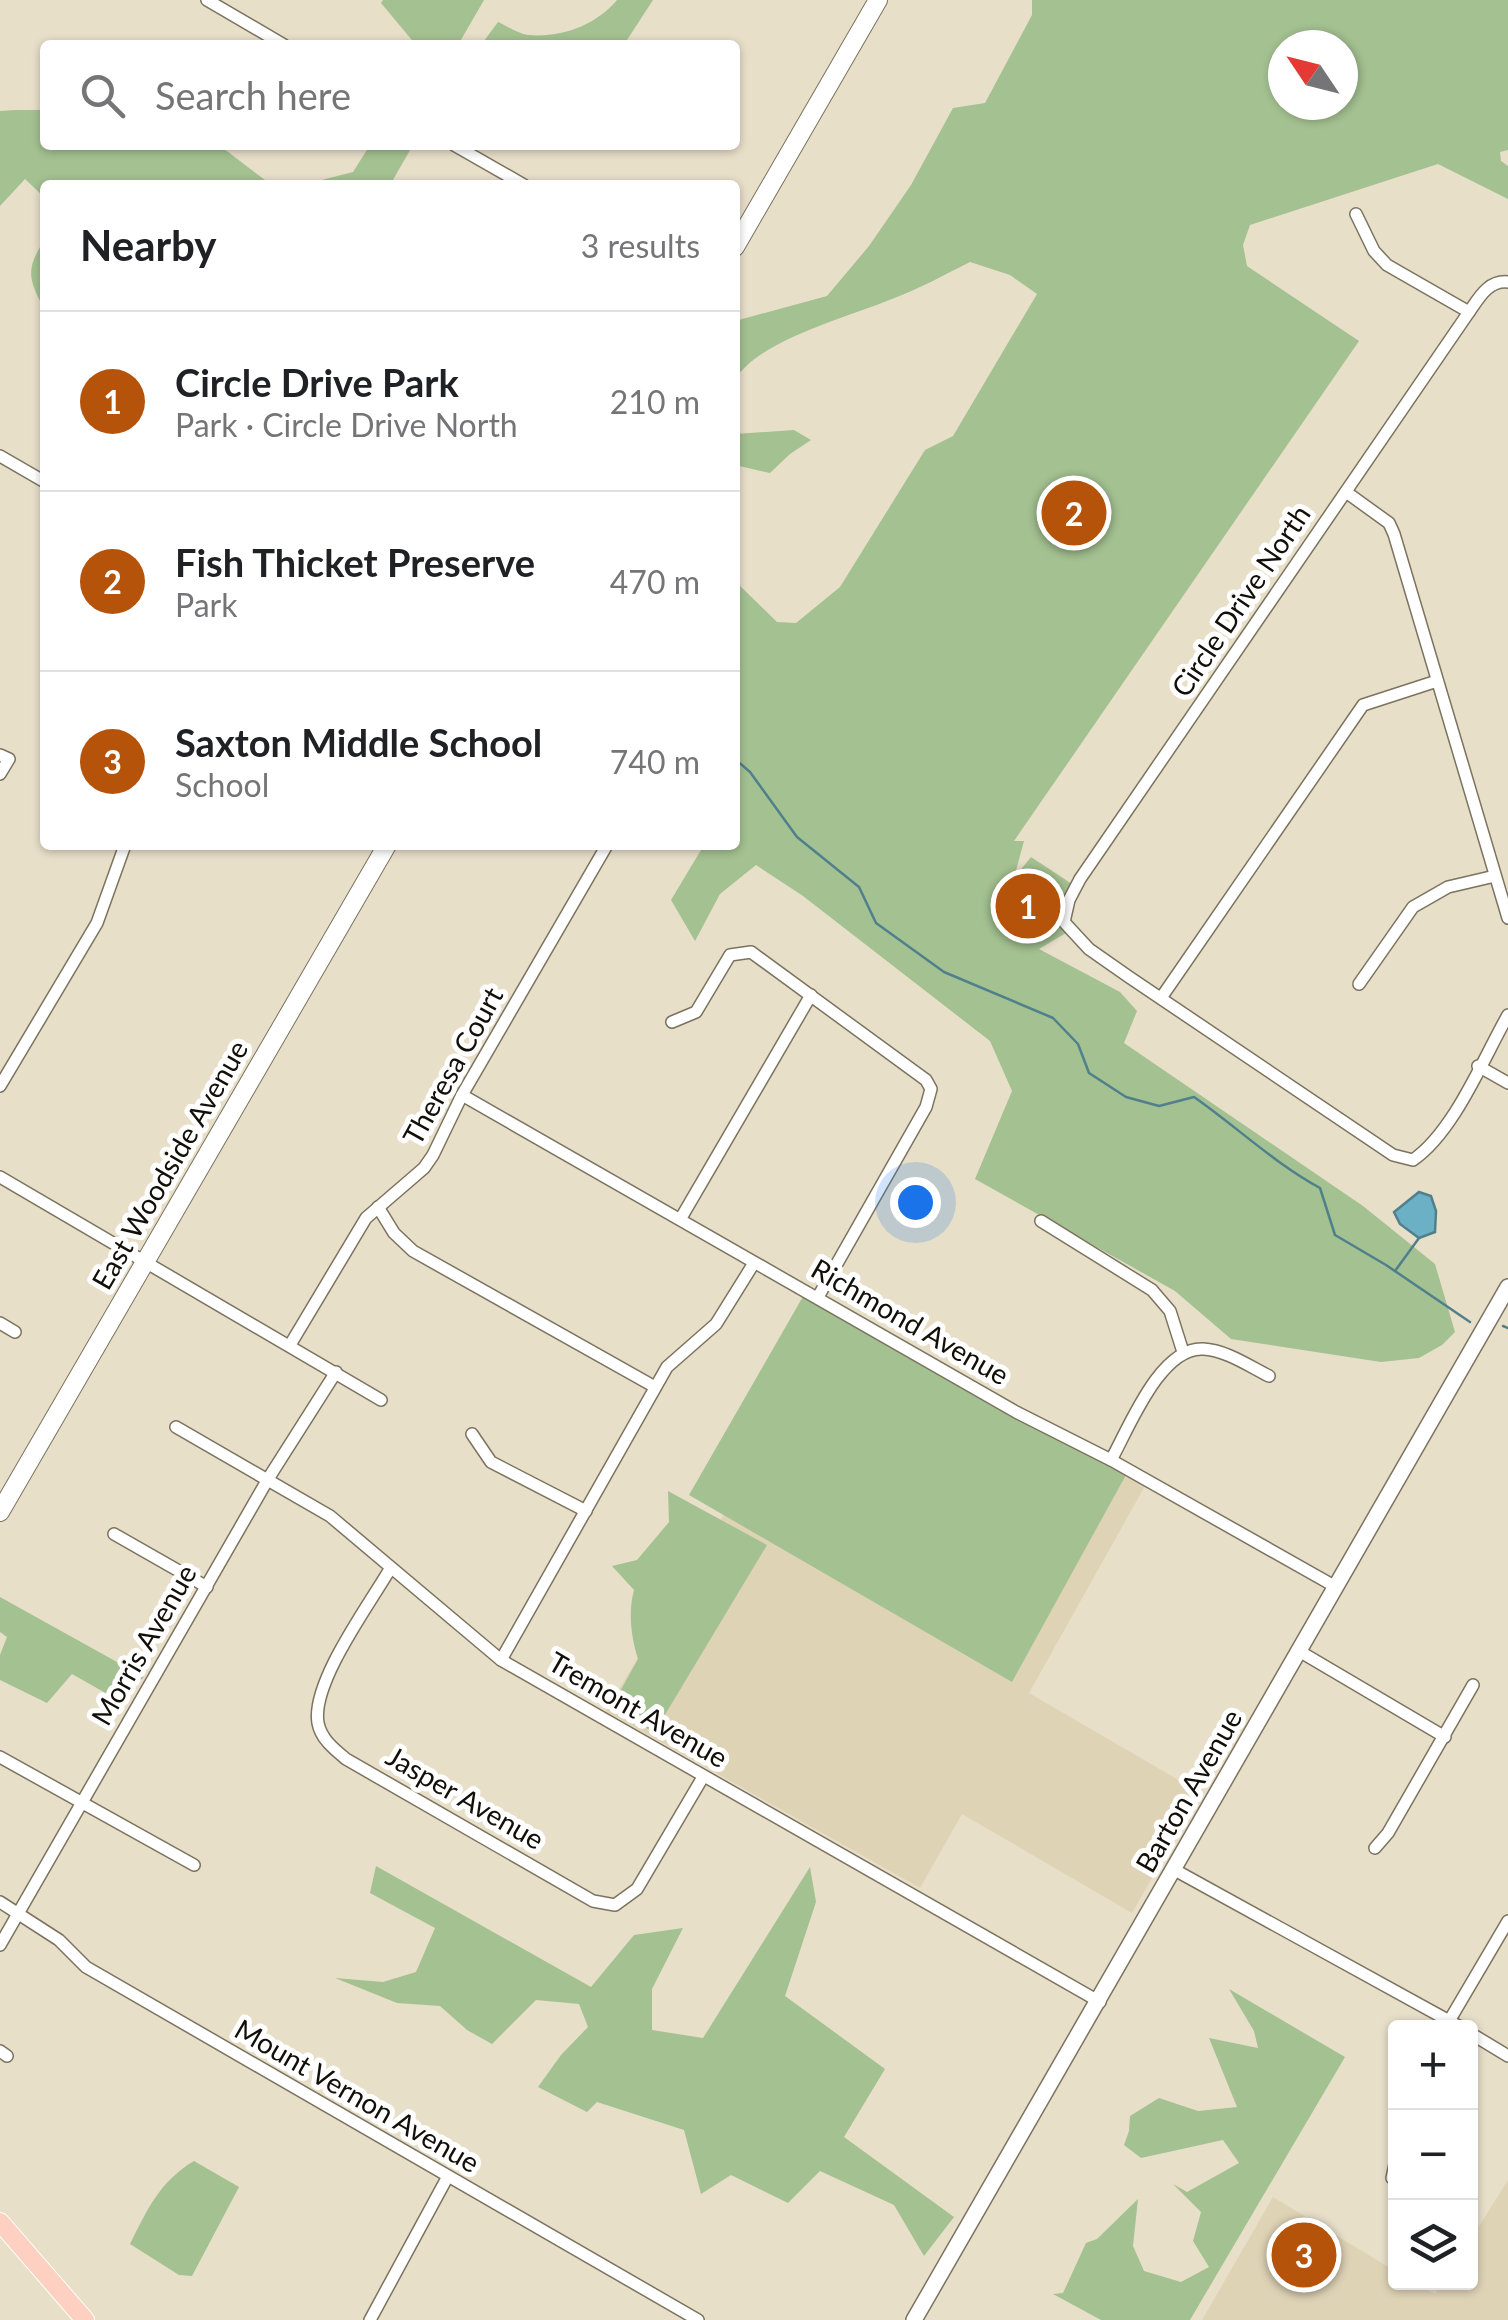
<!DOCTYPE html>
<meta charset="utf-8">
<style>
:root{--surface:#fff;--page:#f6f6f6;--text:#202124;--muted:#757577;--line:#e0e0e0;--accent:#b45309}
body{margin:0;font-family:Lato,sans-serif;background:var(--page);color:var(--text)}
.controls{position:absolute;right:30px;bottom:30px;display:grid;overflow:hidden;border-radius:10px;box-shadow:0 2px 8px #0004}
.controls button{width:90px;height:90px;display:grid;place-items:center;padding:0;border:0;border-bottom:2px solid var(--line);background:var(--surface);color:var(--text);font:50px sans-serif}
.compass{position:absolute;left:1268px;top:30px;width:90px;height:90px;border-radius:50%;background:var(--surface);box-shadow:0 2px 8px #0004;rotate:305deg}
.you{position:absolute;left:915px;top:1202px;width:35px;height:35px;margin:-25px;border:8px solid #fff;border-radius:50%;background:#1a73e8;box-shadow:0 0 0 15px #1a73e833}
.badge{display:grid;place-items:center;width:65px;height:65px;border-radius:50%;background:var(--accent);color:#fff;font-size:32px;font-weight:700}
.pin{position:absolute;translate:-50% -50%;border:5px solid #fff;box-shadow:0 2px 10px #0006}
.list{margin:0;padding:0;list-style:none}
h2{display:flex;justify-content:space-between;align-items:center;height:130px;margin:0;padding:0 40px;font-size:42px}
h2 small{font-size:32px;font-weight:400;color:var(--muted)}
.list li{display:grid;grid-template-columns:65px 1fr auto;gap:30px;align-items:center;box-sizing:border-box;height:180px;padding:0 40px;border-top:2px solid var(--line)}
.list b{display:block;font-size:38px;white-space:nowrap}
.list p{margin:0;font-size:32px;white-space:nowrap;color:var(--muted)}
.list em{font-size:32px;font-style:normal;color:var(--muted)}
.icon{flex:none;width:55px;height:55px;fill:none;stroke:currentColor;stroke-width:2;stroke-linecap:round;stroke-linejoin:round}
.map{position:relative;flex:none;width:1508px;height:2320px;overflow:hidden}
.search{position:absolute;background:var(--surface);box-shadow:0 2px 8px #0004;left:40px;top:40px;width:700px;height:110px;display:flex;align-items:center;gap:25px;box-sizing:border-box;padding:0 35px;border-radius:10px;color:var(--muted);font-size:38px}
.panel{position:absolute;background:var(--surface);box-shadow:0 2px 8px #0004;left:40px;top:180px;width:700px;height:670px;border-radius:10px}
.map>svg:first-child{display:block}
.built{fill:#dfd3b6}
.green{fill:#a4c191;fill-rule:evenodd}
.water{fill:#6bb0c5;stroke:#50808c;stroke-width:2.5}
.lines{fill:none;stroke-linecap:round;stroke-linejoin:round}
.stream{stroke:#50808c;stroke-width:2.5}
.minor-casing{stroke:#7b735f;stroke-width:14}
.tertiary-casing{stroke:#7b735f;stroke-width:18}
.secondary-casing{stroke:#7b735f;stroke-width:20}
.primary-casing{stroke:#fff;stroke-width:20}
.minor{stroke:#fff;stroke-width:11}
.tertiary{stroke:#fff;stroke-width:15}
.secondary{stroke:#fff;stroke-width:18}
.primary{stroke:#fdd0c1;stroke-width:18}
.labels{text-anchor:middle;stroke-width:10;stroke-linejoin:round;paint-order:stroke}
.street-label{font-size:28px;fill:#120f08;stroke:#fff}
</style>
<div class="map">
<svg width="1508" height="2320" viewBox="0 0 1508 2320">
<rect width="100%" height="100%" fill="#e8dfc9"/>
<g class="built">
<path d="M1126,1475L1145,1486L1029,1693L1201,1793L1132,1913L962,1814L920,1888L606,1711L724,1514L1012,1681Z"/>
<path d="M1508,2180V2320H1202L1273,2197L1395,2271L1396,2282L1415,2283L1435,2294L1443,2283L1470,2282L1471,2239Z"/>
</g>
<g class="green">
<path d="M383,0H484L458,45H416L381,3Z"/>
<path d="M617,0H653L627,40L580,45H481L498,22C507,26 519,34 528,35C562,38 596,25 617,0Z"/>
<path d="M1032,0H1508V150L1500,152L1501,161L1508,166V199L1438,164L1250,225L1243,245L1247,266L1359,341L1014,841H1024L1014,878L1031,857L1072,884L1060,920L1066,933L1039,949L1120,992L1137,1011L1124,1043L1363,1206L1435,1264L1455,1332L1442,1345L1419,1358L1381,1362L1231,1339L1175,1291L975,1179L1012,1091L990,1041L803,896L756,865L720,894L695,941L671,900L704,845H735V581L777,622L796,623L840,587L925,450L953,436L1037,294L1010,275L970,262C944,275 919,289 892,299C849,317 758,340 735,380V321L827,296L869,246L911,185L953,108L985,103L1032,15ZM1283,45H1343V105H1283Z"/>
<path d="M15,110H45V145H219L265,180L287,185H45V198L25,179L0,206V111Z"/>
<path d="M370,145H413L390,185H302L353,172Z"/>
<path d="M45,239V311C28,278 25,270 45,239Z"/>
<path d="M794,430L811,440L790,454L770,473L735,465V434Z"/>
<path d="M805,1293L1126,1475L1012,1682L689,1495Z"/>
<path d="M668,1491L767,1545L654,1733L612,1706L638,1659C631,1637 628,1612 634,1590L612,1566L637,1560L669,1522Z"/>
<path d="M0,1597L144,1677L118,1700L72,1674L47,1703L0,1680V1655L7,1637L0,1632Z"/>
<path d="M376,1866L591,1987L634,1935L683,1928L652,1989V2030L703,2038L810,1867L816,1902L785,1996L885,2069L844,2137L954,2217L924,2256L894,2205L820,2171L788,2203L731,2175L701,2194L684,2130L597,2102L587,2112L538,2087L561,2055L588,2027L579,2004L536,2000L492,2044L467,2030L440,2006L397,2003L335,1978L383,1982L416,1972L435,1928L370,1893Z"/>
<path d="M1229,1989L1345,2057L1190,2320H1101L1053,2294L1063,2293L1086,2243L1097,2239L1138,2199L1133,2246L1144,2271L1181,2282L1209,2267L1193,2241L1201,2212L1173,2184L1187,2192L1239,2163L1223,2140L1141,2158L1124,2145L1129,2131L1130,2116L1159,2098L1198,2111L1237,2107L1209,2038L1258,2048L1254,2031Z"/>
<path d="M194,2161L239,2187L192,2276L179,2275L130,2244C147,2210 160,2181 194,2161Z"/>
</g>
<path class="water" d="M1419,1192L1431,1196L1436,1211L1435,1232L1419,1238L1400,1224L1394,1212Z"/>
<g class="lines">
<g class="stream">
<path d="M735,759L750,772L797,837L859,887L876,923L944,972L1053,1018L1078,1044L1089,1073L1126,1097L1159,1106L1194,1097C1237,1127 1274,1163 1320,1188L1335,1235L1386,1265L1470,1322"/>
<path d="M1395,1271L1419,1238"/>
<path d="M1503,1326L1508,1328"/>
</g>
<defs>
<g id="minor">
<path d="M207,0L284,45"/>
<path d="M454,145L524,185"/>
<path d="M1356,214L1374,251L1387,265L1469,312"/>
<path d="M1508,282C1488,280 1479,298 1469,312L1080,879L1069,900L1064,922L1089,949L1129,977L1393,1155L1413,1160C1454,1132 1483,1059 1508,1015"/>
<path d="M0,456L45,482"/>
<path d="M1346,492L1389,523L1394,534L1508,918"/>
<path d="M0,755L9,759L0,774"/>
<path d="M1359,984L1413,907L1448,887L1495,876"/>
<path d="M1161,998L1363,705L1437,681"/>
<path d="M672,1022L696,1012L730,955L751,952L926,1080L931,1089L926,1107L818,1297"/>
<path d="M1478,1066L1508,1083"/>
<path d="M0,1086L97,923L125,845"/>
<path d="M462,1095L1016,1412L1111,1460L1336,1587"/>
<path d="M0,1177L381,1400"/>
<path d="M378,1207L394,1233L413,1251L655,1387"/>
<path d="M681,1218L811,995"/>
<path d="M1041,1221L1152,1290L1170,1311L1183,1352"/>
<path d="M0,1323L15,1332"/>
<path d="M290,1345L366,1218L424,1168L433,1155L462,1095L607,845"/>
<path d="M176,1427L330,1516L501,1660L1100,2002"/>
<path d="M472,1434L491,1462L586,1511"/>
<path d="M1111,1460C1129,1428 1160,1347 1203,1349C1226,1350 1249,1366 1269,1376"/>
<path d="M114,1534L207,1587"/>
<path d="M390,1569C369,1605 311,1683 318,1723C321,1739 334,1749 346,1759L593,1901L615,1905L637,1889L703,1777"/>
<path d="M1299,1651L1445,1737"/>
<path d="M501,1660L667,1367L716,1324L754,1263"/>
<path d="M0,1757L194,1865"/>
<path d="M1375,1848L1388,1833L1473,1685"/>
<path d="M1173,1869L1462,2028"/>
<path d="M0,1902L59,1940L86,1967L698,2320"/>
<path d="M0,1945L268,1479L336,1372"/>
<path d="M1445,2028L1508,1921"/>
<path d="M1470,2033L1508,2056"/>
<path d="M0,2051L7,2056"/>
<path d="M1396,2120V2147"/>
<path d="M1392,2178L1396,2160"/>
<path d="M370,2320L447,2178"/>
</g>
<path id="tertiary" d="M914,2320C1114,1977 1308,1630 1508,1287"/>
<g id="secondary">
<path d="M735,247L878,0"/>
<path d="M0,1512L387,845"/>
</g>
<path id="primary" d="M0,2222L85,2320"/>
</defs>
<use href="#minor" class="minor-casing"/>
<use href="#tertiary" class="tertiary-casing"/>
<use href="#secondary" class="secondary-casing"/>
<use href="#primary" class="primary-casing"/>
<use href="#minor" class="minor"/>
<use href="#tertiary" class="tertiary"/>
<use href="#secondary" class="secondary"/>
<use href="#primary" class="primary"/>
</g>
<g class="labels">
<g class="street-label">
<text transform="translate(1241 601) rotate(-56)" y="10">Circle Drive North</text>
<text transform="translate(453 1066) rotate(-61)" y="10">Theresa Court</text>
<text transform="translate(170 1165) rotate(-60)" y="10">East Woodside Avenue</text>
<text transform="translate(910 1322) rotate(30)" y="10">Richmond Avenue</text>
<text transform="translate(144 1645) rotate(-60)" y="10">Morris Avenue</text>
<text transform="translate(638 1710) rotate(30)" y="10">Tremont Avenue</text>
<text transform="translate(1189 1791) rotate(-60)" y="10">Barton Avenue</text>
<text transform="translate(465 1798) rotate(30)" y="10">Jasper Avenue</text>
<text transform="translate(357 2096) rotate(30)" y="10">Mount Vernon Avenue</text>
</g>
</g>
</svg>
<div class="controls">
<button>+</button>
<button>−</button>
<button><svg class="icon" aria-label="layers" viewBox="0 0 24 24"><path d="M12 4l9 5-9 5-9-5zM3 14l9 5 9-5"/></svg></button>
</div>
<svg class="compass" viewBox="-18 -18 36 36"><path d="M0-13l5 13h-10z" fill="#e53935"/><path d="M0 13l5-13h-10z" fill="#757577"/></svg>
<div class="you"></div>
<div class="pin badge" style="left:1028px;top:906px">1</div>
<div class="pin badge" style="left:1074px;top:513px">2</div>
<div class="pin badge" style="left:1304px;top:2255px">3</div>
<div class="search"><svg class="icon" aria-label="search" viewBox="0 0 24 24"><circle cx="10" cy="10" r="6"/><path d="M15 15l6 6"/></svg>Search here</div>
<section class="panel">
<h2>Nearby<small>3 results</small></h2>
<ul class="list">
<li><span class="badge">1</span><div><b>Circle Drive Park</b><p>Park · Circle Drive North</p></div><em>210 m</em></li>
<li><span class="badge">2</span><div><b>Fish Thicket Preserve</b><p>Park</p></div><em>470 m</em></li>
<li><span class="badge">3</span><div><b>Saxton Middle School</b><p>School</p></div><em>740 m</em></li>
</ul>
</section>
</div>
